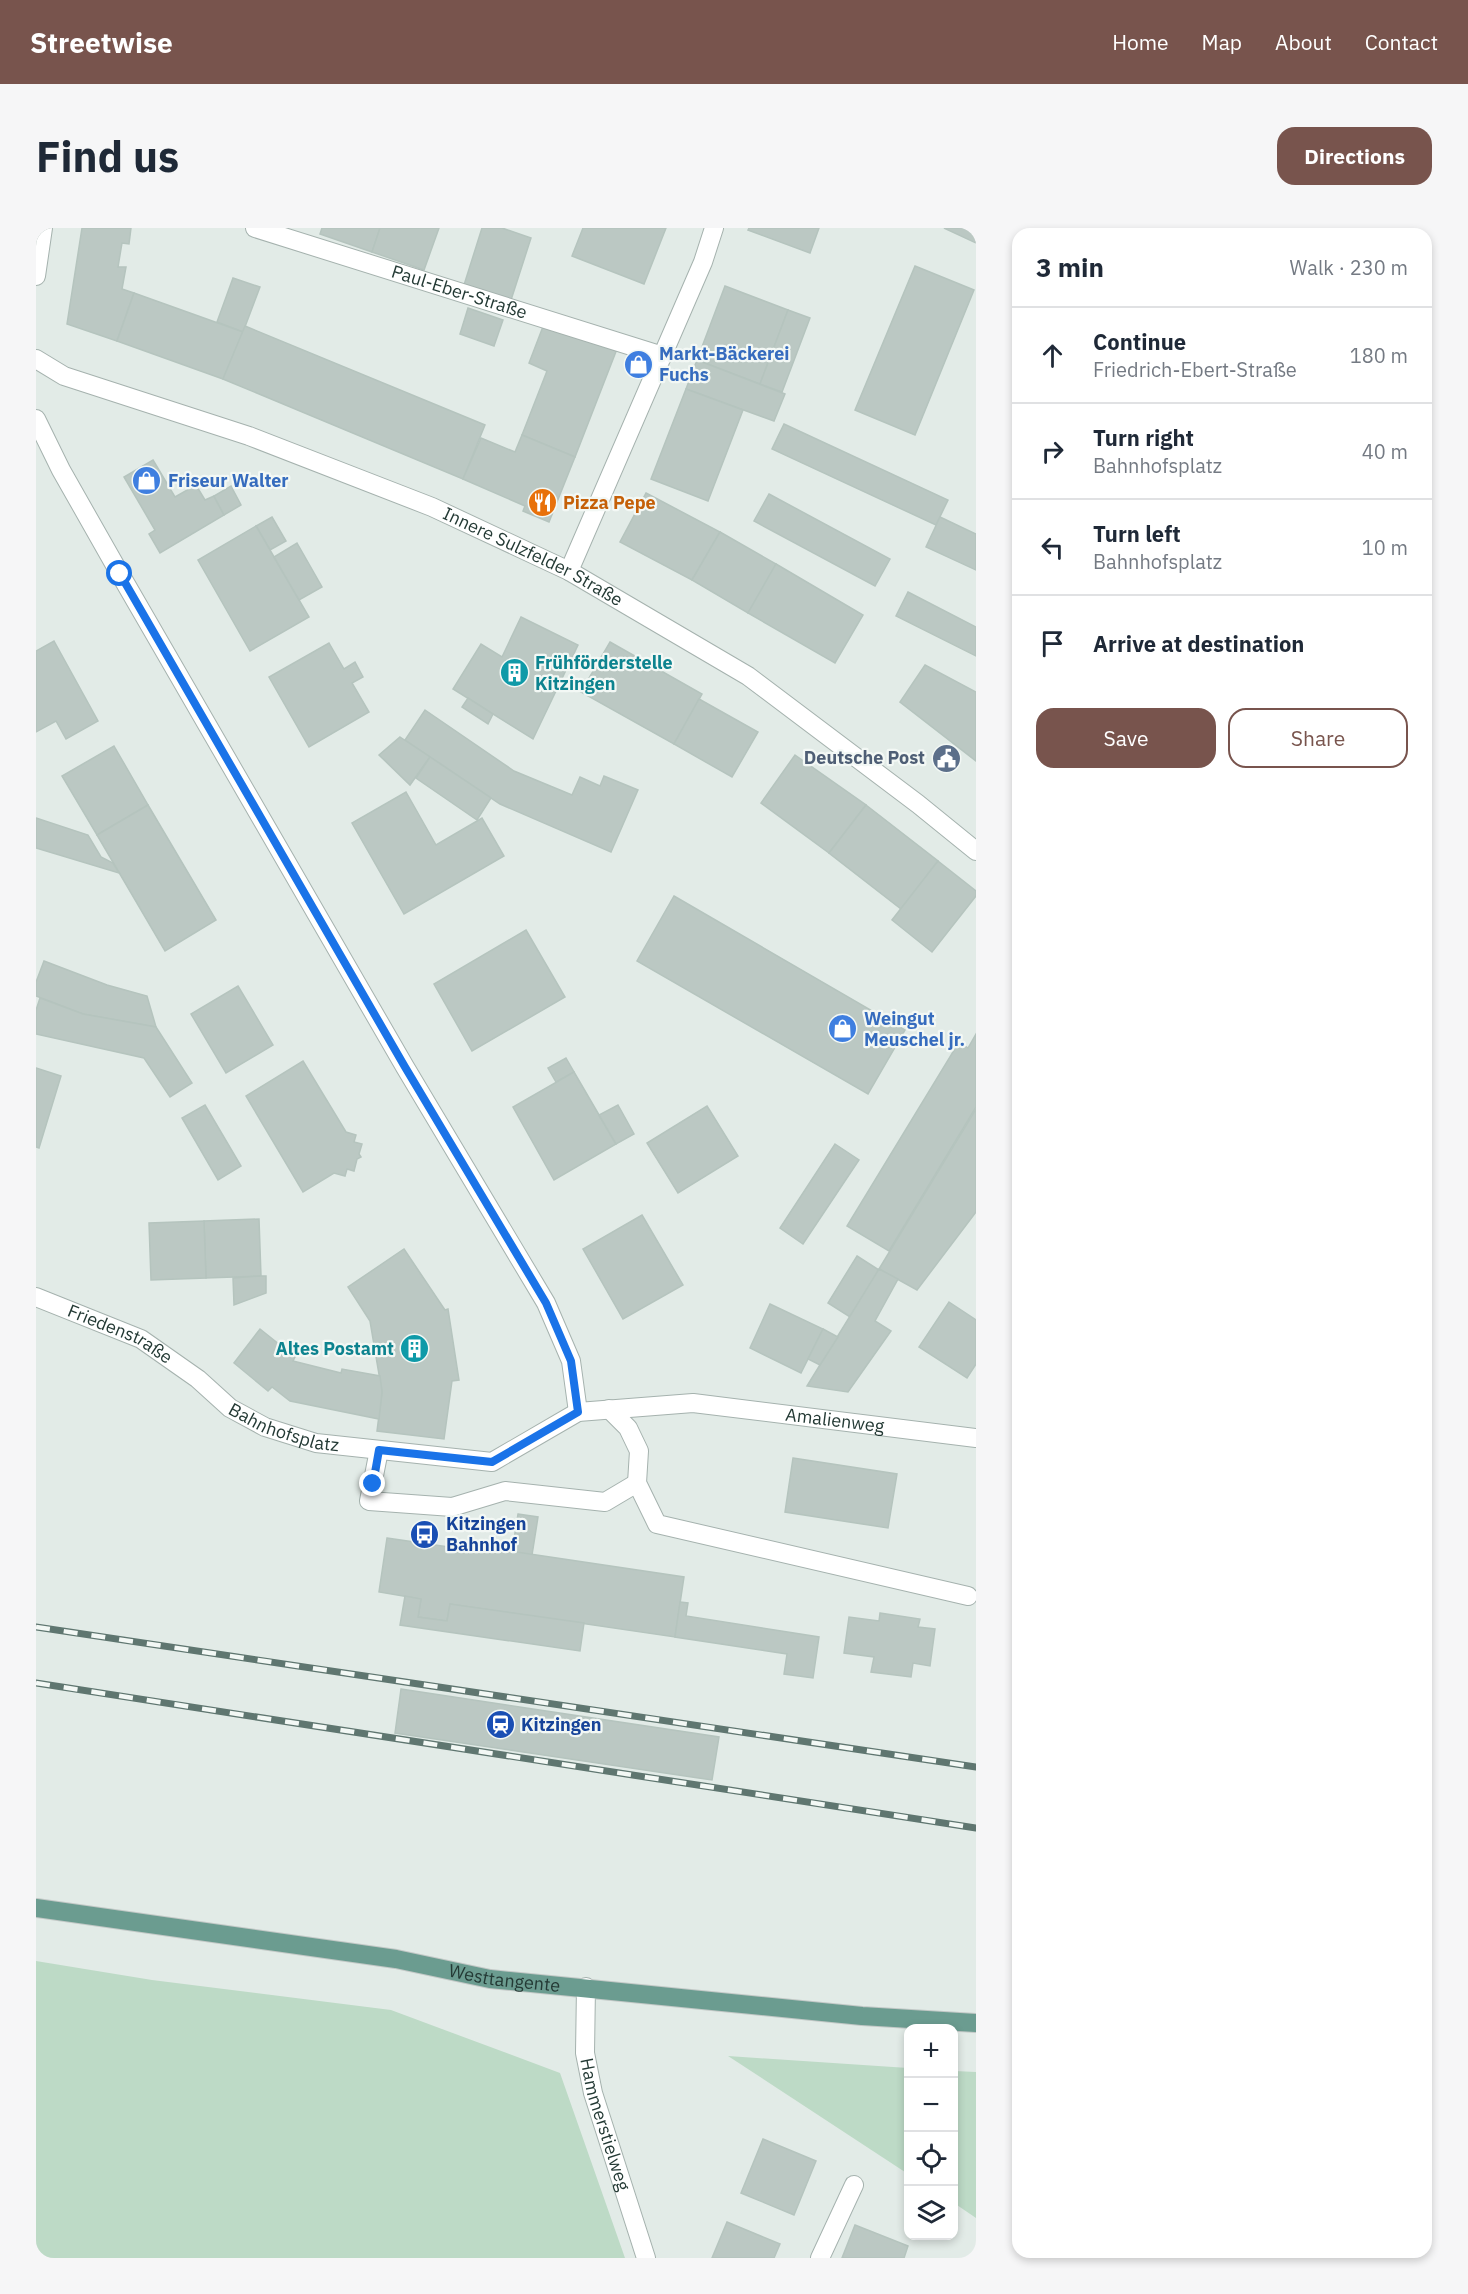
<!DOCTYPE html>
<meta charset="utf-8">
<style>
:root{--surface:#fff;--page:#f6f6f7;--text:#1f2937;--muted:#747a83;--line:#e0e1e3;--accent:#78544d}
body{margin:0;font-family:"IBM Plex Sans",sans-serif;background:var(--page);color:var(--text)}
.controls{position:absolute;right:18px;bottom:18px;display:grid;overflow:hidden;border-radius:12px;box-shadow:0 3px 9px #0003}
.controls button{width:54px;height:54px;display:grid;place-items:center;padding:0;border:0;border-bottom:2px solid var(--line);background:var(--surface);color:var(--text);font:30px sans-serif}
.stop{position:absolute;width:18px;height:18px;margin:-14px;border:4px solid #1a73e8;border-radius:50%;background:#fff}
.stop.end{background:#1a73e8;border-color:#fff;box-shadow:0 2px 6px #0008}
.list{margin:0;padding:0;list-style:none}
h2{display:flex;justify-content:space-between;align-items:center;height:78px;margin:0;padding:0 24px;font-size:26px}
h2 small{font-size:20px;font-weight:400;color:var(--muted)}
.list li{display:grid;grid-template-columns:39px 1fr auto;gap:18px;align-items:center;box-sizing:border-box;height:96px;padding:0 24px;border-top:2px solid var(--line)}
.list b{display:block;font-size:22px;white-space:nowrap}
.list p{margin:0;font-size:20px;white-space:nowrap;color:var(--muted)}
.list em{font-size:20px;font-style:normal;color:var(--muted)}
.actions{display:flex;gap:12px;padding:18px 24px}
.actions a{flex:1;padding:14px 0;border:2px solid var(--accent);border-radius:18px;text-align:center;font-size:21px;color:var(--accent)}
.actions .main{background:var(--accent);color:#fff}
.icon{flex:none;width:33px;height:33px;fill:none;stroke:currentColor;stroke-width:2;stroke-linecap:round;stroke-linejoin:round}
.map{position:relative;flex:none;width:940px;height:2030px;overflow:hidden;border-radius:18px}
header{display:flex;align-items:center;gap:36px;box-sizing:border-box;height:84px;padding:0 30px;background:var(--accent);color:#fff}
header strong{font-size:28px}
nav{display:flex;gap:33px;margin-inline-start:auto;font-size:21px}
.intro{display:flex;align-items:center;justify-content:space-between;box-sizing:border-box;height:144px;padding:0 36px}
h1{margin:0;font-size:42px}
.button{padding:15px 27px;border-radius:18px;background:var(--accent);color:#fff;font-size:21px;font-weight:700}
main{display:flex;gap:36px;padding:0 36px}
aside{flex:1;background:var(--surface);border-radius:18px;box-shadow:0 3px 9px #0003}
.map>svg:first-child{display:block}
.green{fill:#bddac6}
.building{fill:#bbc8c3;stroke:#b5c4be;stroke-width:1.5}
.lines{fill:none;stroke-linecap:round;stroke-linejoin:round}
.minor-casing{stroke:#a5b2ae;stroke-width:20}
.major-casing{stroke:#c2c8c6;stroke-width:20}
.minor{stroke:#fff;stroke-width:18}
.major{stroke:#6b9c90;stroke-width:18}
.rail-casing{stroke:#5f7670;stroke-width:7}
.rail{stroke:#f3f8f5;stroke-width:4.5;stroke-dasharray:14;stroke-linecap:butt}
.route{stroke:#1a73e8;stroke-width:8}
.labels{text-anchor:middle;stroke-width:4.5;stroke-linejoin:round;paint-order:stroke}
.street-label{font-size:18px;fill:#243a35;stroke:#f3f8f5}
.shop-label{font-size:18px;font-weight:bold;fill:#366cbe;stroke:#f3f8f5;text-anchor:start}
.food-label{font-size:18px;font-weight:bold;fill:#c56008;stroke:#f3f8f5;text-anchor:start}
.culture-label{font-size:18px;font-weight:bold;fill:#0d838f;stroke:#f3f8f5;text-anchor:start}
.service-label{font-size:18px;font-weight:bold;fill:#4e5e75;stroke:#f3f8f5;text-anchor:end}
.transit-label{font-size:18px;font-weight:bold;fill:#164399;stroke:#f3f8f5;text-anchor:start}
</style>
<header>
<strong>Streetwise</strong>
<nav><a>Home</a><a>Map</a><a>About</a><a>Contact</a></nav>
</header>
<div class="intro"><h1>Find us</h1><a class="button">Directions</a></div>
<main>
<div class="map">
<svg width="940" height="2030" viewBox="0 0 940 2030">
<rect width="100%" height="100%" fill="#e2ebe7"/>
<g class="green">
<path d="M0,1733L116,1752L355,1782L524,1845L589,2030H0Z"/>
<path d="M692,1828L872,1840V1946Z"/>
<path d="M918,1843L940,1844V1990L918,1975Z"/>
</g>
<g class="building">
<path d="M46,0H95L93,16L86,15L82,39H90L86,61L98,65L81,113L31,96Z"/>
<path d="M286,0H344L336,24L284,6Z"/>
<path d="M344,0H403L388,42L336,24Z"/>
<path d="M446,0H466L495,10L475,72L428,57Z"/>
<path d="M547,0H630L608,56L536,28Z"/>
<path d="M713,0H783L774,25L712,2Z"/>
<path d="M908,0H940V15Z"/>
<path d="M879,38L938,62L879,207L819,182Z"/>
<path d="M197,50L224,59L207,104L181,94Z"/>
<path d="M689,58L752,82L724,156L661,132Z"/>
<path d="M98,65L207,104L187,151L81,113Z"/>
<path d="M432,80L467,92L458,118L424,106Z"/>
<path d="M752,82L774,90L746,164L724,156Z"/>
<path d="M508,96L581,121L539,229L486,207L511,143L493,135Z"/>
<path d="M209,98L449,197L427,251L187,151Z"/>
<path d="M661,132L749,166L738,193L650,161Z"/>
<path d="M650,161L707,182L672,273L615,251Z"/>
<path d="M748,196L912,272L900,297L736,221Z"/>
<path d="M486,207L539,229L513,294L487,283L489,278L427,251L445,210L479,224Z"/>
<path d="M117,232L139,269L160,257L169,272L178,268L188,287L124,325L113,306L119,302L88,249Z"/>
<path d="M195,258L205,277L188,287L178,268Z"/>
<path d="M610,265L684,304L656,352L584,314Z"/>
<path d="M733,266L854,331L839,358L718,293Z"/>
<path d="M236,289L250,313L234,322L220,298Z"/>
<path d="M904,289L940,306V342L890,319Z"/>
<path d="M220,298L273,389L214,423L162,332Z"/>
<path d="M684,304L740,336L712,385L656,352Z"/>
<path d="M261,315L286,359L263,372L238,329Z"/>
<path d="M740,336L827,387L799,435L712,385Z"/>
<path d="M872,364L940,399V428L860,388Z"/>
<path d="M485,389L542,417L497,511L417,461L445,416L466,429Z"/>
<path d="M18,413L62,493L30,511L20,493L0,504V423Z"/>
<path d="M574,414L666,466L638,516L545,464Z"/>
<path d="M293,415L308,441L319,434L327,449L316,455L333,484L273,519L233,449Z"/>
<path d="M889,437L940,464V533L864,474Z"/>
<path d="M432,470L457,486L452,496L426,479Z"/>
<path d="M663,471L722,504L696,549L638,516Z"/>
<path d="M389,482L478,543L536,567L544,549L564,558L568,548L602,562L575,624L464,576L369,512Z"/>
<path d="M364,509L394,529L374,557L343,527Z"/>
<path d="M78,518L112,577L61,607L26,548Z"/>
<path d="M759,527L830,577L793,625L725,575Z"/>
<path d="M394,529L455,570L441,592L380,550Z"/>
<path d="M370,564L400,617L446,590L468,628L368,686L316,595Z"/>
<path d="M112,577L180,692L129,723L61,607Z"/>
<path d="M830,577L902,633L865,681L793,625Z"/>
<path d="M0,590L52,607L65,629L77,635L83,645L0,620Z"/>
<path d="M902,633L940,663V668L896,724L856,692Z"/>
<path d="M638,668L869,802L832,866L601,733Z"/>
<path d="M490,702L529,769L436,823L398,756Z"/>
<path d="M8,733L71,757L111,768L120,799L47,786L0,768V754Z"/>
<path d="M202,758L237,817L190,845L155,786Z"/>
<path d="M4,770L47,786L120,799L156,855L134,869L108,830L0,806V782Z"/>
<path d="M940,806V879L853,1023L811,998L923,814L932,820Z"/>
<path d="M530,830L538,844L520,854L512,840Z"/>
<path d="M267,833L310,904L320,907L318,914L326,916L323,926L325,929L321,931L318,943L311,941L309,948L298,945L267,964L210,868Z"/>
<path d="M0,840L25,848L3,920L0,919Z"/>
<path d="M538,844L580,916L518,952L477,879Z"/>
<path d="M169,877L205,938L182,952L146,890Z"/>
<path d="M582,877L598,906L580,916L563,887Z"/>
<path d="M671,878L702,928L642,965L611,915Z"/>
<path d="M940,881V984L881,1062L843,1041Z"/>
<path d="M799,916L823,932L767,1016L744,1000Z"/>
<path d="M606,987L647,1057L587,1091L547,1021Z"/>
<path d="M223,991L225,1048L170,1050L168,993Z"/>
<path d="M168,993L170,1050L115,1052L113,995Z"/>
<path d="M368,1021L409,1082L412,1081L423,1152L416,1153L408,1211L341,1203L346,1164L334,1093L312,1059Z"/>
<path d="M821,1028L843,1042L814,1089L792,1075Z"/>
<path d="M843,1041L862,1051L839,1093L855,1103L812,1164L771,1158Z"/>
<path d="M225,1048H230V1065L198,1077L197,1050Z"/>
<path d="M913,1074L940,1092V1136L931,1150L883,1119Z"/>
<path d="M734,1076L787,1101L765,1145L714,1120Z"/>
<path d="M224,1101L259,1129L257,1133L305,1145L306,1141L344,1148L346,1164L343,1191L254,1173L236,1159L232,1163L198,1135Z"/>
<path d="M787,1101L802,1109L784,1137L772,1131Z"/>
<path d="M757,1230L861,1246L852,1300L749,1284Z"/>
<path d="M482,1286L502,1289L496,1327L476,1324Z"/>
<path d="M351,1310L454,1325V1320L648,1349L639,1409L414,1376L411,1393L382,1389L385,1371L343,1364Z"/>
<path d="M369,1368L385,1371L382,1389L411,1393L414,1376L548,1395L544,1423L364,1397Z"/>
<path d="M644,1374L652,1375L650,1388L783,1409L777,1450L748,1446L751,1426L639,1409Z"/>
<path d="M844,1385L884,1391L882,1399L899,1401L894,1438L877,1435L875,1449L835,1444L838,1429L808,1425L813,1389L843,1393Z"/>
<path d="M365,1461L683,1509L676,1552L359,1505Z"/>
<path d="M727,1911L780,1933L758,1987L705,1965Z"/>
<path d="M691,1994L744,2016L738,2030H676Z"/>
<path d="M819,1997L872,2018L868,2030H806Z"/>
</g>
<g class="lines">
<defs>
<g id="minor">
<path id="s1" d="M219,0L627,128"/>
<path d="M0,48L7,0"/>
<path id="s2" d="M0,131L28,148L213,208L396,279L533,343L712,448L882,576L940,623"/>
<path d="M0,191L25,242L84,346L369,839L510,1075L535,1133L542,1184"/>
<path d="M533,343L667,34L678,0"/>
<path id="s3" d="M0,1069L105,1111L162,1151L194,1180L229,1199L280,1215L456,1234L542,1184L657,1175L940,1210"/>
<path d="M573,1181L592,1200L603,1223L601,1255L621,1296L932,1368"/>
<path d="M343,1222L333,1273L416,1279L469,1263L569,1274L601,1255"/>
<path id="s4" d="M550,1759L549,1825L557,1865L610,2030"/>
<path d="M784,2030L818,1957"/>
</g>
<g id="major">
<path id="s5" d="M0,1680L360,1731L454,1751L826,1788L940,1795"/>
</g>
</defs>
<use href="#minor" class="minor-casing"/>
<use href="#major" class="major-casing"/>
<use href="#minor" class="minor"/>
<use href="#major" class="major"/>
<defs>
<g id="rail">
<path d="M0,1399L940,1539"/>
<path d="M0,1455L940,1600"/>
</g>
</defs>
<use href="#rail" class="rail-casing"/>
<use href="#rail" class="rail"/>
</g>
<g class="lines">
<path class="route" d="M84,346L369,839L510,1075L535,1133L542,1184L456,1234L343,1222L337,1256"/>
</g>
<defs>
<symbol id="shop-disc" viewBox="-11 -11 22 22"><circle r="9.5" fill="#3f7fe0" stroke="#f3f8f5"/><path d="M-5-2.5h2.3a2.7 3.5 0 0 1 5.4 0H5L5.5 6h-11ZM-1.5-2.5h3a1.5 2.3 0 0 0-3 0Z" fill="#fff"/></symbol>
<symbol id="restaurant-disc" viewBox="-11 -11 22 22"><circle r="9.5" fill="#e8710a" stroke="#f3f8f5"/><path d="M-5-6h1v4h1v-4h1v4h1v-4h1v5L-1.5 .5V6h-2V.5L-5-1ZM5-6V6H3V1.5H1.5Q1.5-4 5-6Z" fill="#fff"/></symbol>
<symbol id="building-disc" viewBox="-11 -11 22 22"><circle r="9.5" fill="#0f9aa8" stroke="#f3f8f5"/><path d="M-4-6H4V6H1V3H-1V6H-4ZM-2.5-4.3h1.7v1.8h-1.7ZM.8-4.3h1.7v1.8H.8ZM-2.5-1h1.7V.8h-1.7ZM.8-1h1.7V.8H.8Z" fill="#fff"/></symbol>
<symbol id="civic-disc" viewBox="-11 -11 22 22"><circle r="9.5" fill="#5c6f8a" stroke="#f3f8f5"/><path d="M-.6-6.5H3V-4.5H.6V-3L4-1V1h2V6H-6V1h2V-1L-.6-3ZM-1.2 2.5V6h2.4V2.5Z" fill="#fff"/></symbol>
<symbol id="bus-disc" viewBox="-11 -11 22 22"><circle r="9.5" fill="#1a4fb4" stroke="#f3f8f5"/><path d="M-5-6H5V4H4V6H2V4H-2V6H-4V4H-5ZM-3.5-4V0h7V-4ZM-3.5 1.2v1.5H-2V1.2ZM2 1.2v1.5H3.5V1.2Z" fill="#fff"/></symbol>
<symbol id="station-disc" viewBox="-11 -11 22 22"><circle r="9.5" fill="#1a4fb4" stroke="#f3f8f5"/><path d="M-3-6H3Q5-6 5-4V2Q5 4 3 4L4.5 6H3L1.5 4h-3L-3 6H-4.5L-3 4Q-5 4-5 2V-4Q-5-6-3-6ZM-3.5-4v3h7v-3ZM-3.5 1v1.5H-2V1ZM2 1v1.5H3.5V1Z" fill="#fff"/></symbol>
</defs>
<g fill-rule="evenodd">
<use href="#shop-disc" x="586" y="120" width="33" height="33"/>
<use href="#shop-disc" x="94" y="236" width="33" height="33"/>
<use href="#restaurant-disc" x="490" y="258" width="33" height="33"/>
<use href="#building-disc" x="462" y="428" width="33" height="33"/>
<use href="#civic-disc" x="894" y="514" width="33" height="33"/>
<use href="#shop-disc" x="790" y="784" width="33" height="33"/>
<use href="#building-disc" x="362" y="1104" width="33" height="33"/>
<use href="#bus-disc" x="372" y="1290" width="33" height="33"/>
<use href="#station-disc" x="448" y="1480" width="33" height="33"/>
</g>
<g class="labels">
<g class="street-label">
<text dy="6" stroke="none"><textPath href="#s1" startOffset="214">Paul-Eber-Straße</textPath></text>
<text dy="6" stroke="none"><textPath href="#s2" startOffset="536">Innere Sulzfelder Straße</textPath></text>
<text dy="6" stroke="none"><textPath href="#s3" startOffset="92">Friedenstraße</textPath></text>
<text dy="6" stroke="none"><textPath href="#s3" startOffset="854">Amalienweg</textPath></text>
<text dy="6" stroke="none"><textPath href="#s3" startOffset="284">Bahnhofsplatz</textPath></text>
<text dy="6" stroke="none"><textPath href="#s5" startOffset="474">Westtangente</textPath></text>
<text dy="6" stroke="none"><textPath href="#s4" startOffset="140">Hammerstielweg</textPath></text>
</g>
<g class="shop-label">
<text x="623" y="132">Markt-Bäckerei<tspan x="623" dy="21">Fuchs</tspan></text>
<text x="132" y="259">Friseur Walter</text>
<text x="828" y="797">Weingut<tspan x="828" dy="21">Meuschel jr.</tspan></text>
</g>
<g class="food-label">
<text x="527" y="281">Pizza Pepe</text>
</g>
<g class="culture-label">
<text x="499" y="441">Frühförderstelle<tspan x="499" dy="21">Kitzingen</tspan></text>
<text x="358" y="1127" text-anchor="end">Altes Postamt</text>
</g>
<g class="service-label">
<text x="889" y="536">Deutsche Post</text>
</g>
<g class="transit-label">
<text x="410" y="1302">Kitzingen<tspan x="410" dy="21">Bahnhof</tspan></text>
<text x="485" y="1503">Kitzingen</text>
</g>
</g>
</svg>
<div class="controls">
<button>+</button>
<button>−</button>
<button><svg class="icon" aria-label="locate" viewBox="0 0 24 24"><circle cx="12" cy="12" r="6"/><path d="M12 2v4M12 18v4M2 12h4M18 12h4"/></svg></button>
<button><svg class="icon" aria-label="layers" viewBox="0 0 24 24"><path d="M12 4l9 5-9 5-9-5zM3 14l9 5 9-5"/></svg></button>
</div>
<div class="stop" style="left:84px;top:346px"></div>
<div class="stop end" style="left:337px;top:1256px"></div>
</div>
<aside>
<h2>3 min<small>Walk · 230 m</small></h2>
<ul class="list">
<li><svg class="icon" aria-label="ahead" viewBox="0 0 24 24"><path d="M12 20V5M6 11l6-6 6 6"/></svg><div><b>Continue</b><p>Friedrich-Ebert-Straße</p></div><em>180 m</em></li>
<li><svg class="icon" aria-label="right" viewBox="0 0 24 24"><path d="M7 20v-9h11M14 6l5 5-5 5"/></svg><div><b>Turn right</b><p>Bahnhofsplatz</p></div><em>40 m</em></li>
<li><svg class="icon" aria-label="left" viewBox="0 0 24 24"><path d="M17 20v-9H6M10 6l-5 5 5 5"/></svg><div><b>Turn left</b><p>Bahnhofsplatz</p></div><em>10 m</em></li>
<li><svg class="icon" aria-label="arrive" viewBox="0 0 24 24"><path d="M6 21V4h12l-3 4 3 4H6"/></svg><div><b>Arrive at destination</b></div></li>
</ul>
<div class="actions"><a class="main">Save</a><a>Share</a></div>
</aside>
</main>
